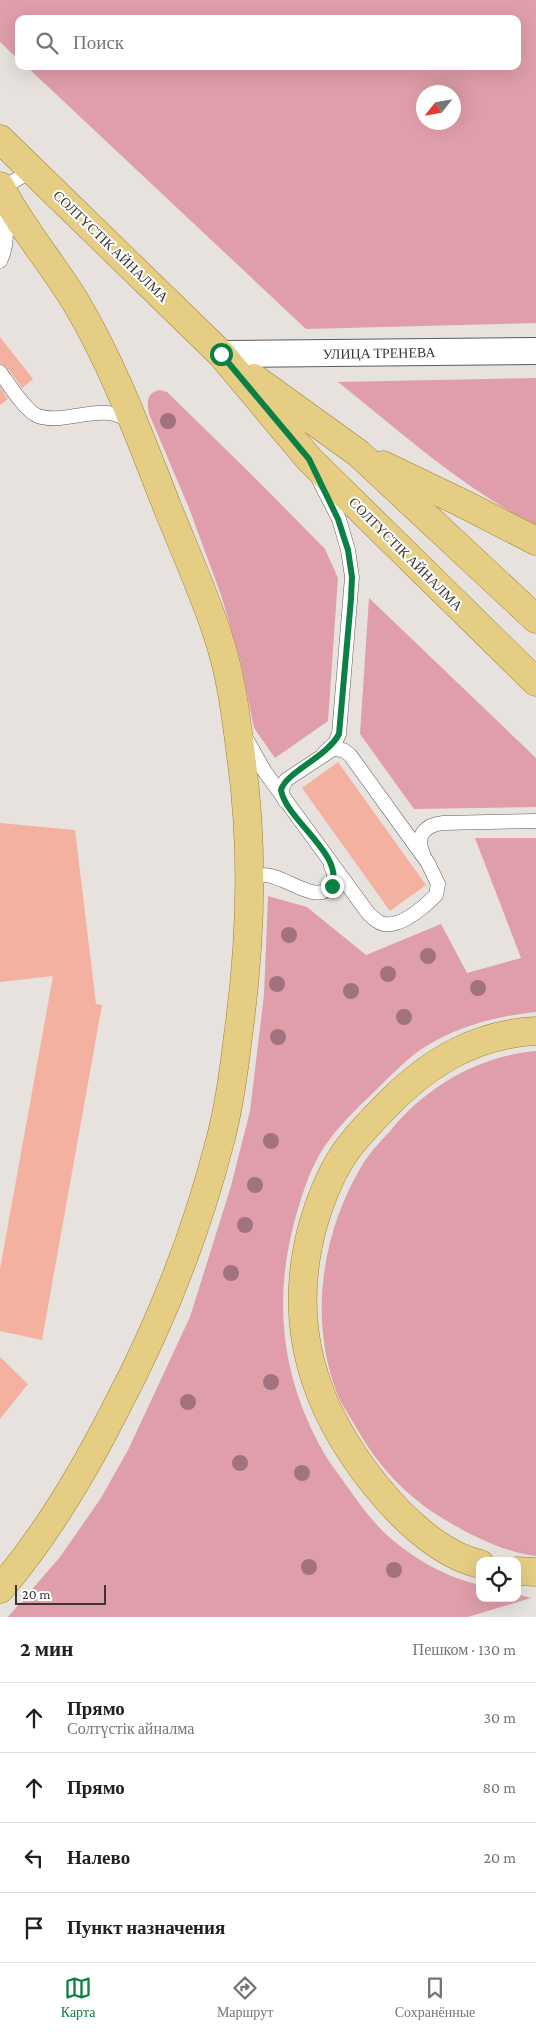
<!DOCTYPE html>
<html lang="ru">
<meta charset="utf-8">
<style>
:root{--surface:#fff;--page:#f2f2f2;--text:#202124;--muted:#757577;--line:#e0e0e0;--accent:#0b8043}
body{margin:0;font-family:"Crimson Pro",serif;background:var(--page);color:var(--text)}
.controls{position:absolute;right:15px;bottom:15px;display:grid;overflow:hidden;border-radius:10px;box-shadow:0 5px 20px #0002}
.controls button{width:45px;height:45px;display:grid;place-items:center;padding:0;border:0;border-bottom:1px solid var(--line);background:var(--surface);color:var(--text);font:25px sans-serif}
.compass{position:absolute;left:416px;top:85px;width:45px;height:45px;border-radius:50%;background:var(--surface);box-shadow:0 5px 20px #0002;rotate:239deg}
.scale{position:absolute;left:15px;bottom:12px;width:91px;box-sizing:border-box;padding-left:5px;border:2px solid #383634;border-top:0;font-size:14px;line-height:18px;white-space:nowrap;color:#383634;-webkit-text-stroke:4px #fff;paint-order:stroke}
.stop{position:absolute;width:15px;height:15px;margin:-11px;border:4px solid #0b8043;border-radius:50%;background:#fff}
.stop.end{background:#0b8043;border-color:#fff;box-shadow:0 1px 5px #0008}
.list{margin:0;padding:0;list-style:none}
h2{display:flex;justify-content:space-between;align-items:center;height:65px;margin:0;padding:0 20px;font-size:21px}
h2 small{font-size:16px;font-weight:400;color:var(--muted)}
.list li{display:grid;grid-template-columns:32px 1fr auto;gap:15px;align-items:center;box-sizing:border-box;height:70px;padding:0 20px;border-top:1px solid var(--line)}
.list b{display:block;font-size:19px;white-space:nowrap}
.list p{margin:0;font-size:16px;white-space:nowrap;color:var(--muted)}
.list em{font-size:16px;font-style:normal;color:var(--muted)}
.icon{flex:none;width:28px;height:28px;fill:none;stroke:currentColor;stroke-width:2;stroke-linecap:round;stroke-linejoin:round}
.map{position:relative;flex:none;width:536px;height:1617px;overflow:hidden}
.search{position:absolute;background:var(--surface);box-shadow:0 5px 20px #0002;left:15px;right:15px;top:15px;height:55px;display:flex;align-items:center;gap:12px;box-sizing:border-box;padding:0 18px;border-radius:10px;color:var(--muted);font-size:19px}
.sheet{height:345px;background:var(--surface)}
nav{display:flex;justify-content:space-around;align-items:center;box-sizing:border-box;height:70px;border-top:1px solid var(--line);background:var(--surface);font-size:14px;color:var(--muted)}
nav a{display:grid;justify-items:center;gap:2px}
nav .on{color:var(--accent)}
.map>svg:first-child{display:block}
.green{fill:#df9ea9;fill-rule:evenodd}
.building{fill:#f5b19f}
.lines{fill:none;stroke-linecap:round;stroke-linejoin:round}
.service-casing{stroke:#605c58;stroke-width:15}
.minor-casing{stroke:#605c58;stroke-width:28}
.primary-casing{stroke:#9d8233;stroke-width:29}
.service{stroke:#fff;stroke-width:14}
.minor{stroke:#fff;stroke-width:26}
.primary{stroke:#e5cd84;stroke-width:28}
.tree{fill:#a2737e}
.route{stroke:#0b8043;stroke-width:6}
.labels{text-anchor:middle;stroke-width:4;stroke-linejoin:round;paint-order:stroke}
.street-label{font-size:14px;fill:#383634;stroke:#fff}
</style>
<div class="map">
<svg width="536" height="1617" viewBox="0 0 536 1617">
<rect width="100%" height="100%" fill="#e7e2de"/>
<g class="green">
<path d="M0,0H536V323L306,329L26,66H517V19H19V60L0,42ZM424,92H454V122H424Z"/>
<path d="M536,378V525C463,489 401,432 338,382Z"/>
<path d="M160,390L167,392L259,482L325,549L338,578L328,721L275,758L254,728L240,659L221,595L189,508L149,414C147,403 146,392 160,390Z"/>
<path d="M369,598L536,758V807L414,809L360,734Z"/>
<path d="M475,838H536V1012C495,1016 455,1027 420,1050C405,1061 390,1076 376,1090C356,1109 336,1128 321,1152C308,1174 301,1198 294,1223C273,1304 282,1379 324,1453C330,1464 339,1474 346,1485C359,1503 373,1523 389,1537C414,1559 448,1578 480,1585V1598H517V1594L531,1598L468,1617H8L60,1557L101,1498L128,1450L190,1317L231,1186L250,1111L264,995L268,896L307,907L366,955L441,924L467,973L521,958Z"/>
<path d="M536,1051V1556C503,1552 470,1535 442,1518C406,1496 378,1466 357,1429C351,1418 342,1406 337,1393C308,1318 322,1230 364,1162C372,1150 382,1140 391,1130C427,1086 479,1056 536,1051Z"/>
</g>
<g class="building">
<path d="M0,337L33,379L22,388L7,367L0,363Z"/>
<path d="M0,387L8,399L0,405Z"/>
<path d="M338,762L426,885L390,911L302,788Z"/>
<path d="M0,823L75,830L96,1004L102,1005L42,1340L0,1331V1269L53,976L0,982Z"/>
<path d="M0,1357L28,1384L0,1419Z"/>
</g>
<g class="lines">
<defs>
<g id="service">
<path d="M0,189L33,170"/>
<path d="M0,261C9,243 6,226 3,206"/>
<path d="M0,372C8,383 25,411 38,416C65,426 106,399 131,423"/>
<path d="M318,478L339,519L348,550L352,577L339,734L335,743L324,753"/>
<path d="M247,740L265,772L368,913C373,918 378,923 384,924C402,927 425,906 436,895L438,884L428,863L350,755L343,750L333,749L286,780L281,790L285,801"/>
<path d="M423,854C415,835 425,825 443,823L536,821"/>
<path d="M251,888C262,849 315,915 332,884C336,878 334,872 331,866"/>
</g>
<path id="minor" d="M221,354L536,351"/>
<g id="primary">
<path d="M0,139L221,354L309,459L536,682"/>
<path d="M0,186C20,226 51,262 75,301C114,366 140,438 168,509C185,551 204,593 218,636C231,675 236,716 241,756C254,849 251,943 238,1036C234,1071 229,1108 220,1141C196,1235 160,1325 115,1410C83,1473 46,1536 0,1589"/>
<path d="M254,378L358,453L536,619"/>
<path d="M383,465L462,503L536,541"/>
<path d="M480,1564C440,1555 401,1517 376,1486C313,1408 286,1324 313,1225C321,1198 332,1169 349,1147C361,1132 374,1118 387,1105C429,1062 476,1034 536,1031"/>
<path d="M517,1571L536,1572"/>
</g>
</defs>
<use href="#service" class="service-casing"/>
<use href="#minor" class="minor-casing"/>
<use href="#primary" class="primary-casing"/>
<use href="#service" class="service"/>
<use href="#minor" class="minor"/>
<use href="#primary" class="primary"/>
</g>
<g class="tree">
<circle cx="168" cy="421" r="8"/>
<circle cx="289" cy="935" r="8"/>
<circle cx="428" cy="956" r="8"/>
<circle cx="388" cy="974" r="8"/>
<circle cx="277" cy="984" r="8"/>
<circle cx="478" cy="988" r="8"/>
<circle cx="351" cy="991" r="8"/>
<circle cx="404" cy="1017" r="8"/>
<circle cx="278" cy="1037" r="8"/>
<circle cx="271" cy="1141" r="8"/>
<circle cx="255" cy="1185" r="8"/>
<circle cx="245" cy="1225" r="8"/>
<circle cx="231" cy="1273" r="8"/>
<circle cx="271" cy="1382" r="8"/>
<circle cx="188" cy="1402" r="8"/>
<circle cx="240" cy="1463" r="8"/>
<circle cx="302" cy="1473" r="8"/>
<circle cx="309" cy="1567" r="8"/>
<circle cx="394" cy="1570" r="8"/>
</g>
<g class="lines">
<path class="route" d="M221,354L309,459L338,519L348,550L352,577L351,599L339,734C327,757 286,772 281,790C286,820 344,854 332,886"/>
</g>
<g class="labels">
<g class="street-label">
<text transform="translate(111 246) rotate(44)" y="5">СОЛТҮСТІК АЙНАЛМА</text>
<text transform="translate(379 353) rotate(-1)" y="5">УЛИЦА ТРЕНЕВА</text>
<text transform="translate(406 554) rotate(45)" y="5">СОЛТҮСТІК АЙНАЛМА</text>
</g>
</g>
</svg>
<div class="controls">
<button><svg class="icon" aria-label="locate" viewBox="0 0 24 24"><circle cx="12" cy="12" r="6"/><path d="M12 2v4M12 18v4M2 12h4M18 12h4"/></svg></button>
</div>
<svg class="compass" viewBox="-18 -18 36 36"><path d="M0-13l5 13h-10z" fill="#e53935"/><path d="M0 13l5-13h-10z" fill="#757577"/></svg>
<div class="scale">20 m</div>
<div class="stop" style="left:221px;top:354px"></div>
<div class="stop end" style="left:332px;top:886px"></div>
<div class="search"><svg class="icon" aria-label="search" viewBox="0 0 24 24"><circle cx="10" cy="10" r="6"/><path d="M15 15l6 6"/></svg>Поиск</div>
</div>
<section class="sheet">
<h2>2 мин<small>Пешком · 130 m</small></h2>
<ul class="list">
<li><svg class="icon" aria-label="ahead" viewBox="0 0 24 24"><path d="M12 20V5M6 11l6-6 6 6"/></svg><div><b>Прямо</b><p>Солтүстік айналма</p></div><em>30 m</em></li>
<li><svg class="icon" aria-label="ahead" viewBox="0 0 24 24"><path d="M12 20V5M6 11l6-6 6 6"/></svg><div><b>Прямо</b></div><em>80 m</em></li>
<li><svg class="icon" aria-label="left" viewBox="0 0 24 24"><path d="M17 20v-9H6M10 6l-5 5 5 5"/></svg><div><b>Налево</b></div><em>20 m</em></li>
<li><svg class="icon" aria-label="arrive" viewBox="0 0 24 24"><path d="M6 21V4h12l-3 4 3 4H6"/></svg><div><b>Пункт назначения</b></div></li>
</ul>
</section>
<nav>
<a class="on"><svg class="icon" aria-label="map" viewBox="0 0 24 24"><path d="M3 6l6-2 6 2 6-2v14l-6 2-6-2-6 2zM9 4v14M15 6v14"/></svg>Карта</a>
<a><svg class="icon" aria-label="directions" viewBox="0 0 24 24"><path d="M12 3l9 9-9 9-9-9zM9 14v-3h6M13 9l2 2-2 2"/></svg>Маршрут</a>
<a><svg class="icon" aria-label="saved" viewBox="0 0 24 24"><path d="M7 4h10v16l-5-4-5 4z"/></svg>Сохранённые</a>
</nav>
